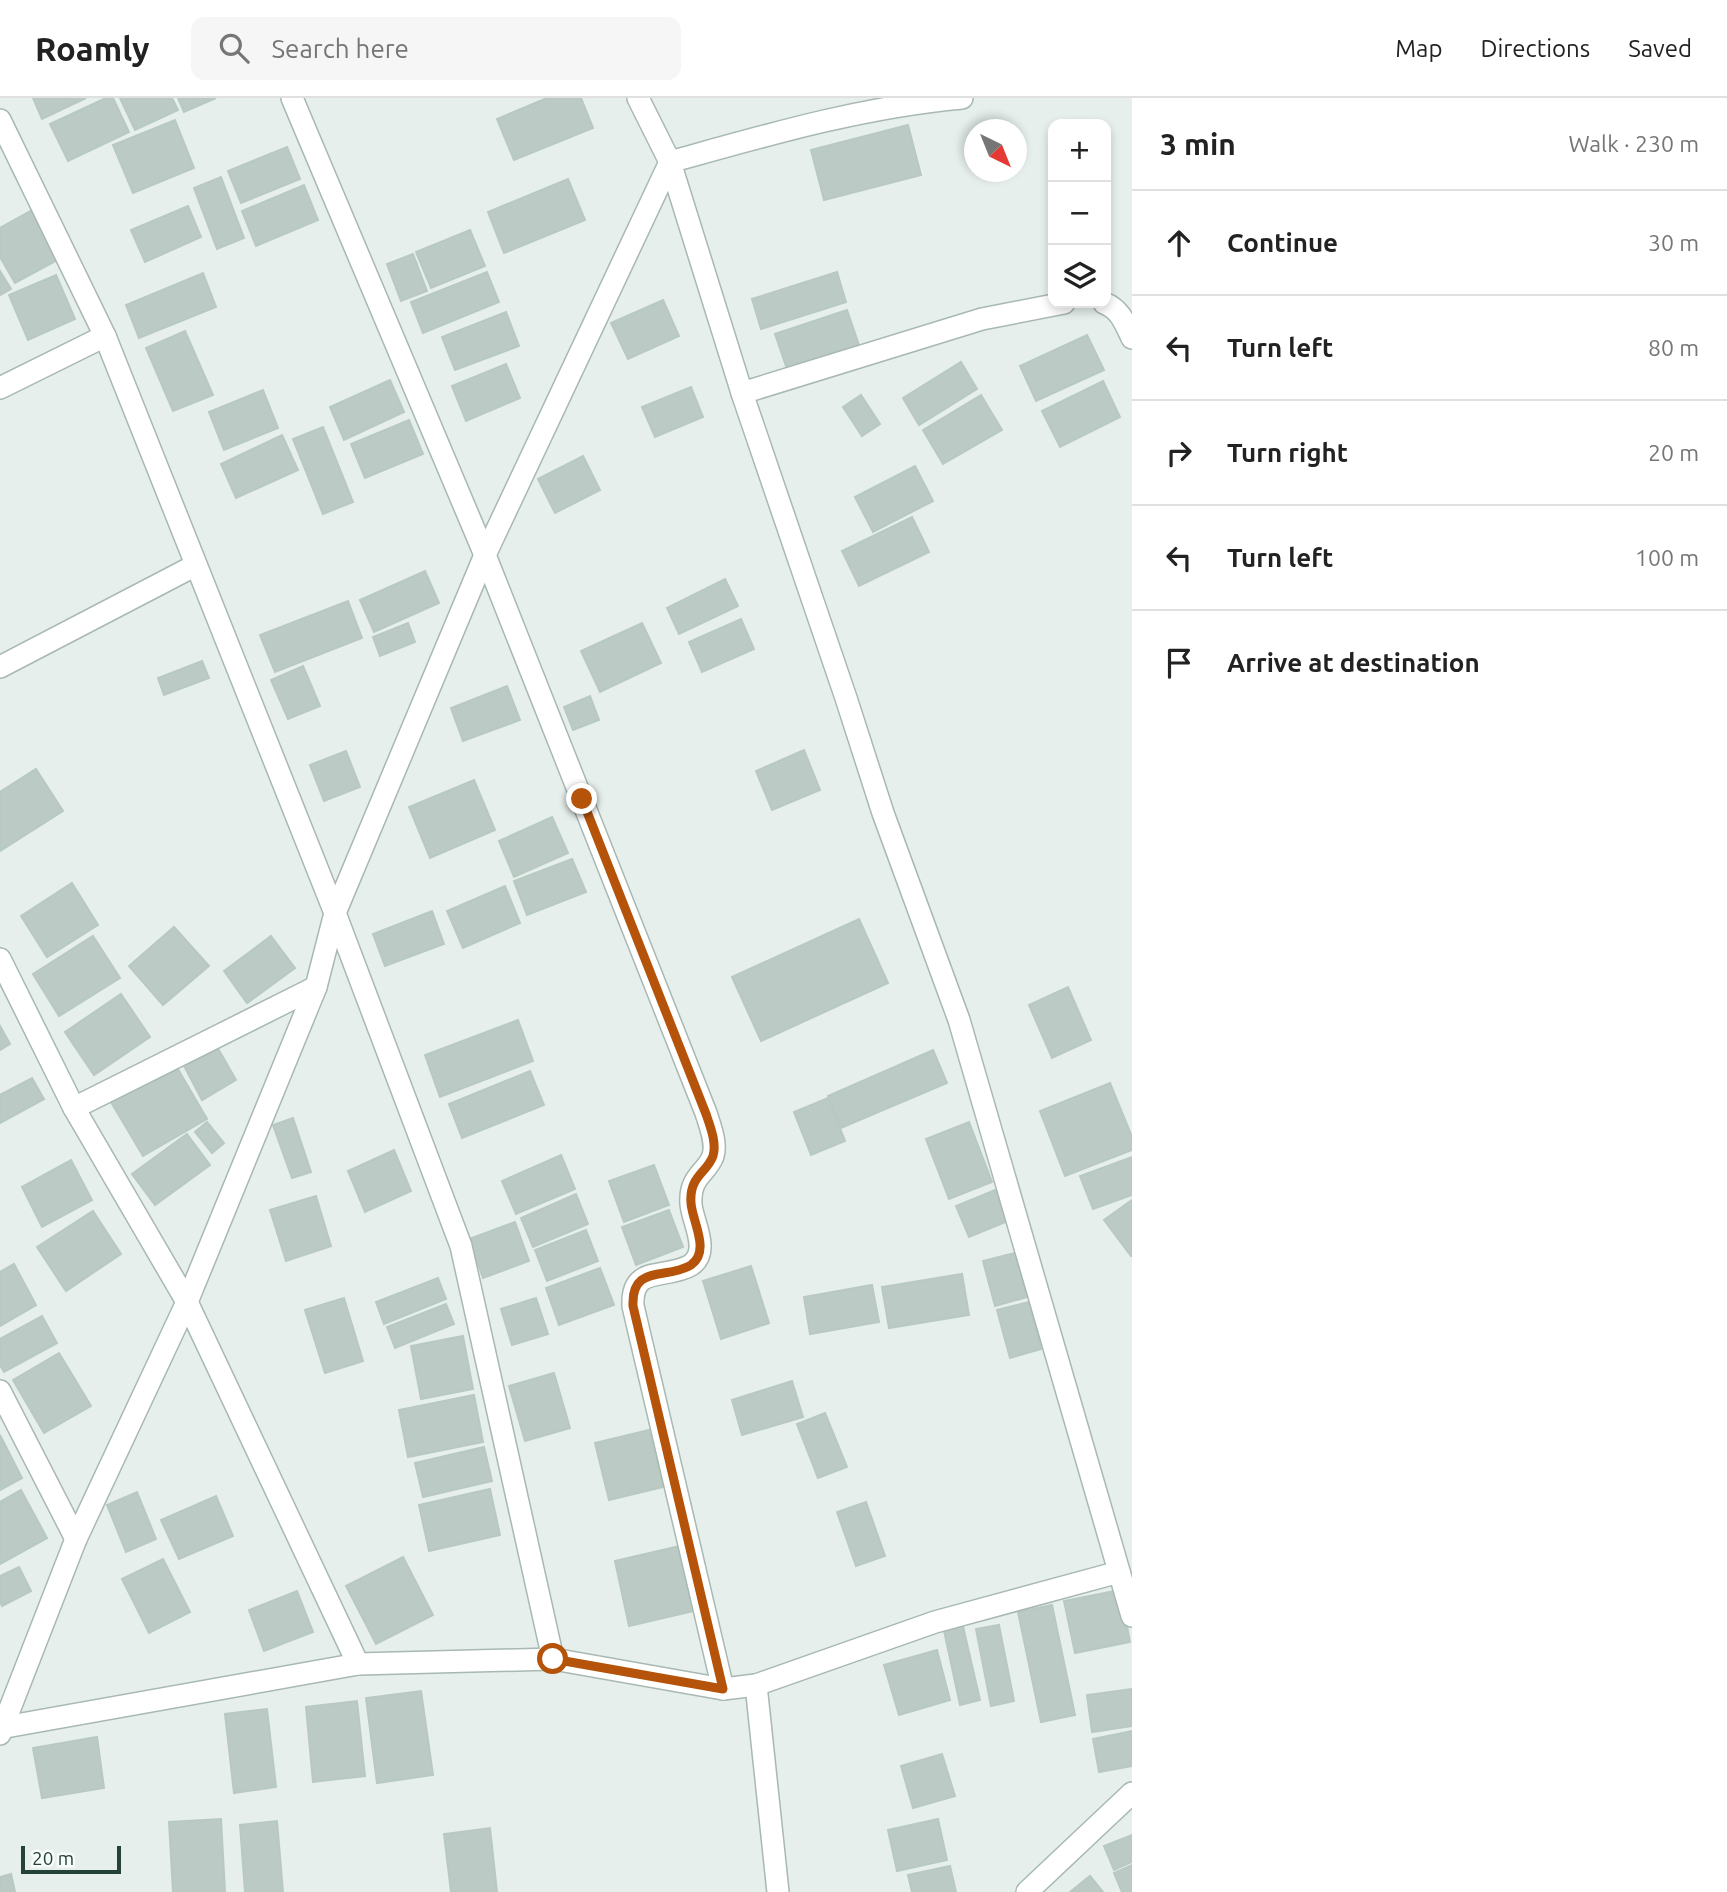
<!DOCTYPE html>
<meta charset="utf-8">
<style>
:root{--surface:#fff;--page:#f6f6f6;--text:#222;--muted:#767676;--line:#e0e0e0}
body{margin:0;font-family:Ubuntu,sans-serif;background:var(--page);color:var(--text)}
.controls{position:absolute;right:21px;top:21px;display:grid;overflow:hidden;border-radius:14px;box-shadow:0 4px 10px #0003}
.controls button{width:63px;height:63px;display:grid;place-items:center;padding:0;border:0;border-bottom:2px solid var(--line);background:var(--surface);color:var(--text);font:35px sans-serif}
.compass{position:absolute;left:964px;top:21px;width:63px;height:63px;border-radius:50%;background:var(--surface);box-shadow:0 4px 10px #0003;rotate:137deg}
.scale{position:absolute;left:21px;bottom:18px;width:100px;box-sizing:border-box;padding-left:7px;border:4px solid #24423a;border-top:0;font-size:19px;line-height:24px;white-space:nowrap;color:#24423a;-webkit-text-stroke:5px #f7fbf9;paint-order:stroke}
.stop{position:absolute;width:21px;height:21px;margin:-16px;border:5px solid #b45309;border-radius:50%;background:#fff}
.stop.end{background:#b45309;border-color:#fff;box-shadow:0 2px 7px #0008}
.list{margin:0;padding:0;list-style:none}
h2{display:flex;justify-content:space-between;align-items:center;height:91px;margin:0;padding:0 28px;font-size:30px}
h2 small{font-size:23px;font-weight:400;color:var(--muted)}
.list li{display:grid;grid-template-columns:46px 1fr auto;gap:21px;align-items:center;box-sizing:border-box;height:105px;padding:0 28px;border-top:2px solid var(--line)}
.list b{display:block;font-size:26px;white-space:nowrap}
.list em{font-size:23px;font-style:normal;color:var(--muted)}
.icon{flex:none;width:38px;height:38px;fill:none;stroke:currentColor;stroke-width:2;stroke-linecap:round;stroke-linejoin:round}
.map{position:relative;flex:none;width:1132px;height:1794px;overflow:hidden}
header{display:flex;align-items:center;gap:42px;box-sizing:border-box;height:98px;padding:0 35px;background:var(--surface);border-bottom:2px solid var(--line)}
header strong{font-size:33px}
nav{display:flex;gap:38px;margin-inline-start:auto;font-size:24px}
.search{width:490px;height:63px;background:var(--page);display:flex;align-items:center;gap:18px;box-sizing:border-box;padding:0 24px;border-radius:14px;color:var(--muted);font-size:26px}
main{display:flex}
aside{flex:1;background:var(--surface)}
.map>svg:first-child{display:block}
.building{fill:#bbcac4;stroke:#b8c9c2;stroke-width:2}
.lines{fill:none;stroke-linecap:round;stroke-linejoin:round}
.street-casing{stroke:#a8b8b2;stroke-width:24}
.street{stroke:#fff;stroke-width:21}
.route{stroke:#b45309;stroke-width:9}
</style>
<header>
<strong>Roamly</strong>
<div class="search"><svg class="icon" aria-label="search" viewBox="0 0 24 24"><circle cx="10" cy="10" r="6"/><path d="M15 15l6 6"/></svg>Search here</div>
<nav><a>Map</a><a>Directions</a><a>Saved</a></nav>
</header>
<main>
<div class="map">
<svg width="1132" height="1794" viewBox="0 0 1132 1794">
<rect width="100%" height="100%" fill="#e6efeb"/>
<g class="building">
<path d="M33,0H86L42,21Z"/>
<path d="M106,0H113L129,34L68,63L50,26Z"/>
<path d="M120,0H172L178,12L135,32Z"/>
<path d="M178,0H216L184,14Z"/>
<path d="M547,0H581L593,30L514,62L497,21Z"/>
<path d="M175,22L194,70L133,95L113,47Z"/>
<path d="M908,27L921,77L824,102L811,52Z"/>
<path d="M287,49L300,81L241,105L228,73Z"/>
<path d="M221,79L244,140L217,151L194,90Z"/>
<path d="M568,81L585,122L504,155L488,114Z"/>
<path d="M304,87L318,122L256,148L242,113Z"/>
<path d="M188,108L201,139L145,164L131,132Z"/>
<path d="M34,111L61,160L15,185L0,159V130Z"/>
<path d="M470,132L485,168L431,190L416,154Z"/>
<path d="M413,156L427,193L401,203L387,166Z"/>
<path d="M0,173L11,191L0,197Z"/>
<path d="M487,174L499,204L423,235L411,204Z"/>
<path d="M837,174L846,204L761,231L752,201Z"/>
<path d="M203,175L216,209L139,240L126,207Z"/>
<path d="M56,177L75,221L28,242L9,197Z"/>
<path d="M663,202L679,238L628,261L611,225Z"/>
<path d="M847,212L859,247L787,271L775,236Z"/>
<path d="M506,214L519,248L455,272L442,239Z"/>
<path d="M185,233L213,297L173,313L146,250Z"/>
<path d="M1087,237L1104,272L1036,303L1020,268Z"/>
<path d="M961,264L977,291L919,327L903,300Z"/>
<path d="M506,266L520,300L466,323L452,288Z"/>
<path d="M390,282L404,314L344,342L330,309Z"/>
<path d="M1103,283L1120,319L1060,349L1042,313Z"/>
<path d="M691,289L703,319L655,339L642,309Z"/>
<path d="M263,292L278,330L224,352L209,314Z"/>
<path d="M861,297L880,326L862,338L843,309Z"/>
<path d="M981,297L1002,332L943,366L923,332Z"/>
<path d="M409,322L423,356L365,380L351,346Z"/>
<path d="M323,329L353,404L323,416L293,341Z"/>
<path d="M282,337L298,372L236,400L221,366Z"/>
<path d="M583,358L600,392L555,415L538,381Z"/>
<path d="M915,368L933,403L873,434L855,399Z"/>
<path d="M912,419L929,454L859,488L842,453Z"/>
<path d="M425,473L439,505L374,534L360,502Z"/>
<path d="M725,481L738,508L679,536L667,510Z"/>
<path d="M348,503L362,540L275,574L260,537Z"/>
<path d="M741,521L754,551L702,574L689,544Z"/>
<path d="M408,525L415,544L380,558L373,539Z"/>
<path d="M642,525L661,565L600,594L581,553Z"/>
<path d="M202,563L209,580L164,597L158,580Z"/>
<path d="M303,568L320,608L288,621L271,582Z"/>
<path d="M507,588L520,622L463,643L451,610Z"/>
<path d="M590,598L599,622L573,632L564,609Z"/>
<path d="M804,652L820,692L772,712L756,673Z"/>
<path d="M346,653L360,689L324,703L310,667Z"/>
<path d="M36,671L63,713L0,753V694Z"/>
<path d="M474,682L495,732L430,760L409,709Z"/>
<path d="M552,719L568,755L514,779L499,743Z"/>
<path d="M572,761L586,794L527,817L514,783Z"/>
<path d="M72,785L98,827L47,859L21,818Z"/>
<path d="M505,788L520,825L463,850L447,813Z"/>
<path d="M432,813L444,846L385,868L373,836Z"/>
<path d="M859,821L888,885L761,943L732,879Z"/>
<path d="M174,829L209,868L163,907L129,868Z"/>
<path d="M93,838L120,880L59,918L33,876Z"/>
<path d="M271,838L295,870L247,905L224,873Z"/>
<path d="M1068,889L1091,942L1052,960L1029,907Z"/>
<path d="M121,896L150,939L94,977L65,934Z"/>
<path d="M518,922L533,963L440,999L425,957Z"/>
<path d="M0,928L10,946L0,952Z"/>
<path d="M216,947L236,982L202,1002L183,966Z"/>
<path d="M933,952L947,985L841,1030L828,998Z"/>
<path d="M175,966L207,1021L143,1058L111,1004Z"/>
<path d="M530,973L544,1007L462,1040L449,1006Z"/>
<path d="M32,980L44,1001L0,1025V997Z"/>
<path d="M1110,985L1132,1039V1052L1065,1078L1040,1013Z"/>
<path d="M828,1000L845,1043L811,1057L794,1014Z"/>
<path d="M293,1020L311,1074L292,1080L273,1027Z"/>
<path d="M207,1024L224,1045L212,1055L195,1034Z"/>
<path d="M969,1024L992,1084L949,1101L926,1041Z"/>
<path d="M187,1036L210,1067L155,1107L132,1076Z"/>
<path d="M394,1052L411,1093L365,1114L348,1073Z"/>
<path d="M561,1057L575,1091L516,1116L502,1083Z"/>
<path d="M1132,1059V1097L1093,1111L1080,1078Z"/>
<path d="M71,1062L92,1102L42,1129L22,1089Z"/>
<path d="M654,1067L669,1107L624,1124L609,1083Z"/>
<path d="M995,1092L1008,1123L969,1139L956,1108Z"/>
<path d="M576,1096L588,1126L533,1149L521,1120Z"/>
<path d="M316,1098L331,1148L286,1163L270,1112Z"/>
<path d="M1132,1102V1158H1131L1104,1122Z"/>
<path d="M669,1112L683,1149L636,1167L622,1129Z"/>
<path d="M93,1113L121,1156L66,1193L37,1149Z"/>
<path d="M515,1124L529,1163L483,1180L469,1141Z"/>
<path d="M586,1132L598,1163L547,1183L535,1152Z"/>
<path d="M1015,1155L1027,1199L995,1208L983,1163Z"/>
<path d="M14,1166L36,1207L0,1228V1174Z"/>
<path d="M751,1168L769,1225L721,1241L703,1183Z"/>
<path d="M600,1170L614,1207L559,1227L546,1190Z"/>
<path d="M962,1176L969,1217L889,1230L882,1189Z"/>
<path d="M438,1180L446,1201L384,1226L376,1204Z"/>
<path d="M872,1187L879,1224L810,1236L804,1199Z"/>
<path d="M344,1200L363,1263L325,1275L305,1212Z"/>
<path d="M536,1200L548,1236L512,1247L501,1211Z"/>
<path d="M1029,1204L1041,1251L1010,1260L997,1212Z"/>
<path d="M446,1206L454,1226L395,1250L387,1229Z"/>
<path d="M42,1218L57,1245L4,1274L0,1267V1241Z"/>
<path d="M463,1238L473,1291L421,1301L411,1248Z"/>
<path d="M59,1255L91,1308L44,1335L13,1282Z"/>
<path d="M554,1275L570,1330L525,1343L509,1288Z"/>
<path d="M792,1283L803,1319L742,1337L732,1302Z"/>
<path d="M474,1297L483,1344L408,1359L399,1312Z"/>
<path d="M825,1315L847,1369L818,1380L797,1326Z"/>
<path d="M649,1332L663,1389L609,1402L595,1345Z"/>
<path d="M0,1337L22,1380L0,1392Z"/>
<path d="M484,1349L492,1383L423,1399L415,1365Z"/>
<path d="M490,1391L500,1437L429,1453L419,1407Z"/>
<path d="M21,1392L47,1440L0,1466V1404Z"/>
<path d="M137,1394L156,1441L126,1454L107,1407Z"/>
<path d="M216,1398L233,1438L179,1461L161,1422Z"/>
<path d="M866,1404L885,1458L856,1468L837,1414Z"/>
<path d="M684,1447L698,1512L629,1528L615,1463Z"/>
<path d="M403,1459L433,1517L376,1546L346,1488Z"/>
<path d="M163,1461L190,1514L149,1535L122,1481Z"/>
<path d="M19,1469L31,1493L2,1508L0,1503V1478Z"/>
<path d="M1120,1492L1130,1544L1075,1555L1064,1503Z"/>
<path d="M297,1493L313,1534L264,1553L249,1512Z"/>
<path d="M1052,1507L1075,1617L1041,1624L1018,1514Z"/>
<path d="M962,1524L980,1602L960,1607L943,1528Z"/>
<path d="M999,1527L1014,1603L991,1608L976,1531Z"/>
<path d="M937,1552L950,1602L899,1617L884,1567Z"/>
<path d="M1132,1591V1628L1092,1634L1087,1597Z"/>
<path d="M421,1593L433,1677L377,1685L366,1600Z"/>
<path d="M357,1603L365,1678L313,1684L306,1609Z"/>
<path d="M267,1611L276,1689L234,1695L225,1616Z"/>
<path d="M1132,1633V1668L1099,1674L1093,1641Z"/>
<path d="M97,1639L104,1690L42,1700L33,1650Z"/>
<path d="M942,1656L955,1698L913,1710L901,1668Z"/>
<path d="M221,1721L225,1794H173L169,1724Z"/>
<path d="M938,1721L947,1762L897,1773L888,1732Z"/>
<path d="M277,1723L283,1794H245L240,1727Z"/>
<path d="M490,1730L497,1794H451L444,1736Z"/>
<path d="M1132,1737V1764L1114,1772L1104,1748Z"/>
<path d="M1132,1767V1794H1122L1114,1775Z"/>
<path d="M950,1768L956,1794H912L908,1777Z"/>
<path d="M11,1776L15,1794H0V1779Z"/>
<path d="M1090,1778L1103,1794H1070Z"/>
</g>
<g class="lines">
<defs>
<g id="street">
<path d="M292,0L485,457L706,1015C710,1028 717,1045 713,1058C707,1075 689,1078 691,1106C692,1123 711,1153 691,1167C666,1182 631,1166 633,1208L723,1591"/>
<path d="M638,0L670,64L742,295L846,600L883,715L959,922L1132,1518"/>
<path d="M0,22L105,238L335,815L461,1148L553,1561"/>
<path d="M1104,205C1120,211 1125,225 1132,240"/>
<path d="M0,290L105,238"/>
<path d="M742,295L982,221L1064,205"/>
<path d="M0,569L196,467"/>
<path d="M0,861L74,1010L187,1204L358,1566"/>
<path d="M74,1010L316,889"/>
<path d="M0,1293L76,1441"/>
<path d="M756,1587L778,1794"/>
<path d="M0,1630L358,1566L553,1561L723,1591L756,1587L935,1524L1119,1474"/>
<path d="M0,1636L76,1441L187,1204L316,889L335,815L485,457L670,64C767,37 862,9 962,0"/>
<path d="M1027,1794L1132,1695"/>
</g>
</defs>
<use href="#street" class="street-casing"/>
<use href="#street" class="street"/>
</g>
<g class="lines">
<path class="route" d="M553,1561L723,1591L633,1208C631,1166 666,1182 691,1167C711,1153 692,1123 691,1105C689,1078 707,1075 713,1058C717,1045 710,1028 706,1016L582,701"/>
</g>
</svg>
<div class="controls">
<button>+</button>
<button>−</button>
<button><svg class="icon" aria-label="layers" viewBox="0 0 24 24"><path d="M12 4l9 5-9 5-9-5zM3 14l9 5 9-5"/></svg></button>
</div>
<svg class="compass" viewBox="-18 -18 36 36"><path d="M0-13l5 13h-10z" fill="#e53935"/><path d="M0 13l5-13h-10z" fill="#767676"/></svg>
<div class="scale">20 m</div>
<div class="stop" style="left:553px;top:1561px"></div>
<div class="stop end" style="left:582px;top:701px"></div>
</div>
<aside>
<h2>3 min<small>Walk · 230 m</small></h2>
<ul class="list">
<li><svg class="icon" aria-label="ahead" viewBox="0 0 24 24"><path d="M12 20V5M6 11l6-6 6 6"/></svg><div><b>Continue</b></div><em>30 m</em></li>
<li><svg class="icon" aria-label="left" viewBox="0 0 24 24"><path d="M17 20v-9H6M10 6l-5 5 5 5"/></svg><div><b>Turn left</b></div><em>80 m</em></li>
<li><svg class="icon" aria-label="right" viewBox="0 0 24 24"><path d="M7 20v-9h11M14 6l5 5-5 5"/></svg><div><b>Turn right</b></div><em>20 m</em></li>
<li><svg class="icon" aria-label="left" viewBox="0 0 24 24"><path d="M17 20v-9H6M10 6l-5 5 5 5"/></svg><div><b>Turn left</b></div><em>100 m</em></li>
<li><svg class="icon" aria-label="arrive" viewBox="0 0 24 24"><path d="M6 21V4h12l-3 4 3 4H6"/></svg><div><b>Arrive at destination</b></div></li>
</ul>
</aside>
</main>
